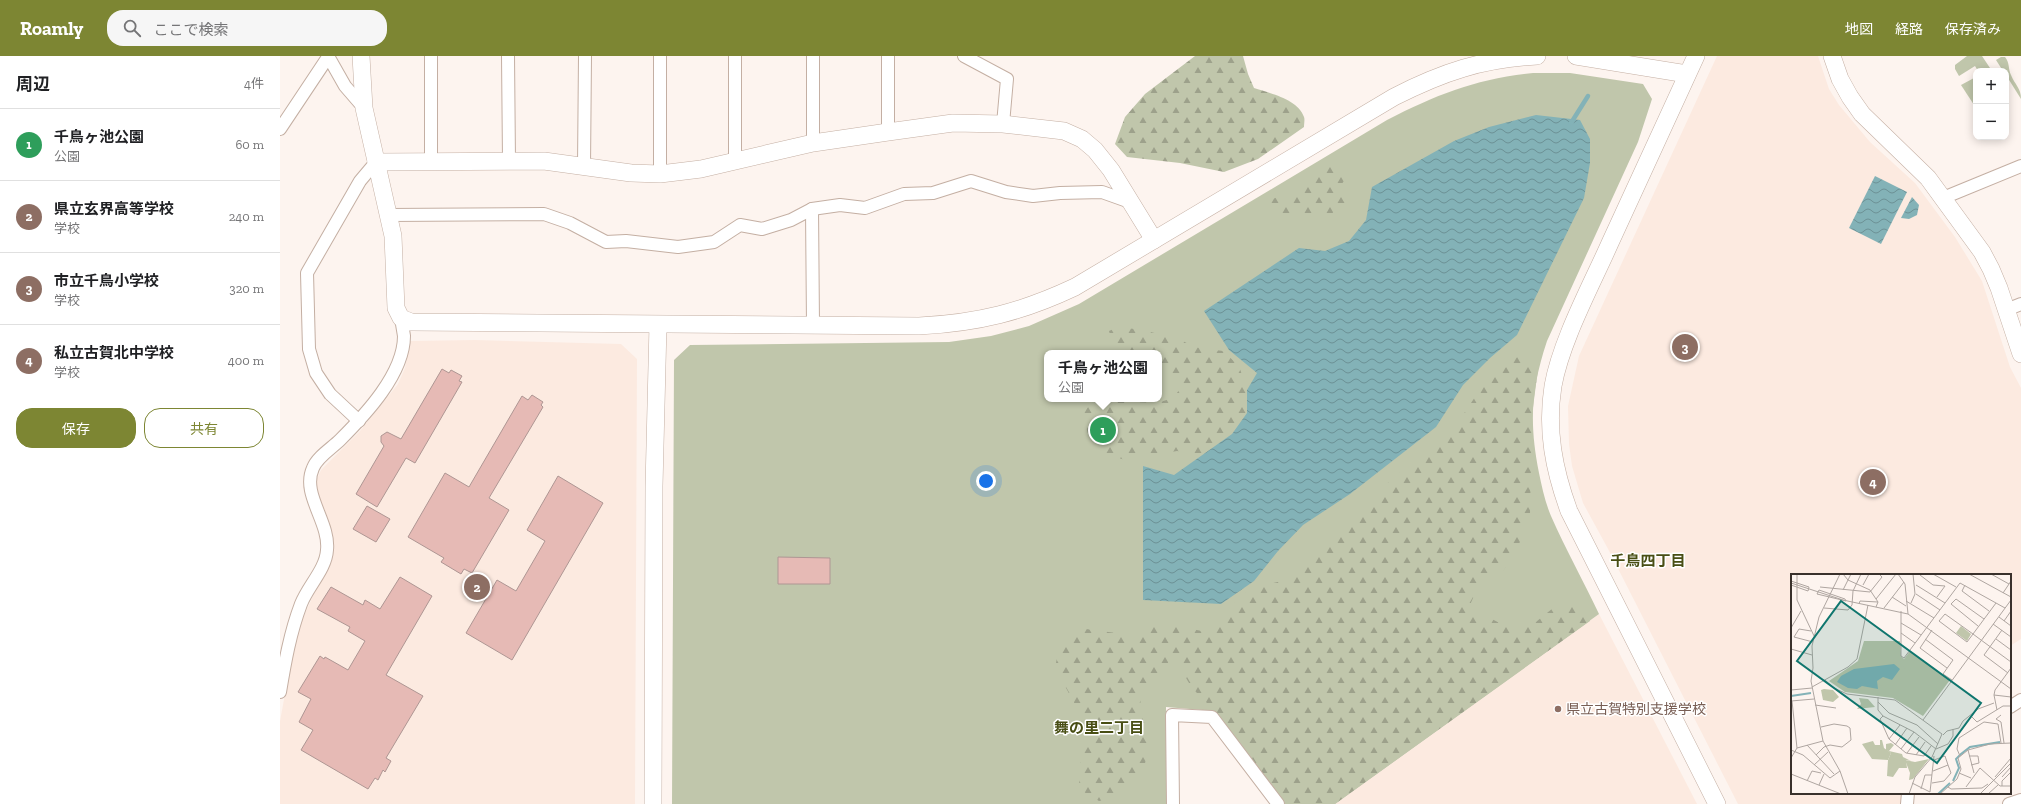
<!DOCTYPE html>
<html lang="ja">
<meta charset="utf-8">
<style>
:root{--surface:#fff;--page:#f6f6f6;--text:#202124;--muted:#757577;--line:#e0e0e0;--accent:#7d8633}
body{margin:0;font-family:"Zilla Slab","Noto Sans JP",serif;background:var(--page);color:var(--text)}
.controls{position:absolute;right:12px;top:12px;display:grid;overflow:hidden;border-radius:8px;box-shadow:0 2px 10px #0003}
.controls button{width:36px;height:36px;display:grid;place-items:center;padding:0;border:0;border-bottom:1px solid var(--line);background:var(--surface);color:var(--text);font:20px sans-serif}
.you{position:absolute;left:706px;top:425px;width:14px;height:14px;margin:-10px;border:3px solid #fff;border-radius:50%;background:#1a73e8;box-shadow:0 0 0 6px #1a73e833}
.badge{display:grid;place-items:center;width:26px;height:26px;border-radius:50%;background:var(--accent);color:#fff;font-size:13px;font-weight:700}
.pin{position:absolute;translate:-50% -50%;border:2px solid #fff;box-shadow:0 1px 4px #0006}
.popup{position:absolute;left:764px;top:294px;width:118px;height:52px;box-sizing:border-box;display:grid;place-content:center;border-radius:8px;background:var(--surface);filter:drop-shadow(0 1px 3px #0005);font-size:13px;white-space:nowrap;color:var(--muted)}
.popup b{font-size:15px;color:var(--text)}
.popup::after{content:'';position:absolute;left:50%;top:100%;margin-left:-8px;border:8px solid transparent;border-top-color:var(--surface)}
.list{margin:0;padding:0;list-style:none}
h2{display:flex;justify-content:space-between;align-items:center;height:52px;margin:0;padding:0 16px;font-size:17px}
h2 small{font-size:13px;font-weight:400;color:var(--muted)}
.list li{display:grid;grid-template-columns:26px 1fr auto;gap:12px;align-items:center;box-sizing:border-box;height:72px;padding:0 16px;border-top:1px solid var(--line)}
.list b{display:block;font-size:15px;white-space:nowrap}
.list p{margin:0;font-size:13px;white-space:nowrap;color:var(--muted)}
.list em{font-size:13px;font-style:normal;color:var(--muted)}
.actions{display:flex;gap:8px;padding:12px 16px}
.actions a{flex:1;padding:9px 0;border:1px solid var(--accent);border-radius:16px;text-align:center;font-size:14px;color:var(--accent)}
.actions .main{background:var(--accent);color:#fff}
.icon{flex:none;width:22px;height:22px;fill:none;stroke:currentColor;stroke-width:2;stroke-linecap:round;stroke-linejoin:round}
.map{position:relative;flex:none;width:1741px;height:748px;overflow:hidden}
header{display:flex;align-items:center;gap:24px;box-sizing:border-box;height:56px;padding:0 20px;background:var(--accent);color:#fff}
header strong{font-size:19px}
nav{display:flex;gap:22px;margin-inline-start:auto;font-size:14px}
.search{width:280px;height:36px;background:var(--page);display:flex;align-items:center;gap:10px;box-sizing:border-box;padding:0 14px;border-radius:16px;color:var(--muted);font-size:15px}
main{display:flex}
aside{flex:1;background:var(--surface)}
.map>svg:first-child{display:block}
.built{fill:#fceae0}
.green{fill:#c0c6ab;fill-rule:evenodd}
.forest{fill:url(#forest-firs)}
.water{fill:url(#water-waves)}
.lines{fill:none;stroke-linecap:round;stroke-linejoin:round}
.stream{stroke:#83b2b7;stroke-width:4.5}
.building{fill:#e6bab5;stroke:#ae9693}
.street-casing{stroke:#c4afa3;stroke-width:14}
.secondary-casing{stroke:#c4afa3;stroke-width:18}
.street{stroke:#fff;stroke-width:12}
.secondary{stroke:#fff;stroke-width:17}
.education-dot{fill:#8d6e63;stroke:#fff;stroke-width:1.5}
.labels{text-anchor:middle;stroke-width:3;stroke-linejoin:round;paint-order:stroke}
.education-label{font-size:14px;fill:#785e54;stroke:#fff;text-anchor:start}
.neighbourhood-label{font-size:15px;font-weight:bold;fill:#484e14;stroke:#fff}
.inset-river{fill:none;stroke:#83b2b7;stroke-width:2}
.inset-road{fill:none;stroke:#afa6a1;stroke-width:1}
.view{fill:#0f766e;fill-opacity:0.15;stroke:#0f766e;stroke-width:2}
.inset-edge{fill:none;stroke:#39312c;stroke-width:2}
</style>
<header>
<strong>Roamly</strong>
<div class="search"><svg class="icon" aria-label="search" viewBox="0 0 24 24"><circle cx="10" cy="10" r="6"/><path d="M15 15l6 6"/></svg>ここで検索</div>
<nav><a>地図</a><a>経路</a><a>保存済み</a></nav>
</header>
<main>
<aside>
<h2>周辺<small>4件</small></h2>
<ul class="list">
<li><span class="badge" style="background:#2e9e5b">1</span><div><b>千鳥ヶ池公園</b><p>公園</p></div><em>60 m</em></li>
<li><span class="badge" style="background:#8d6e63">2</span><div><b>県立玄界高等学校</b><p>学校</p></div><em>240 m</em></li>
<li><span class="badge" style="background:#8d6e63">3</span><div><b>市立千鳥小学校</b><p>学校</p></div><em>320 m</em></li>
<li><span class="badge" style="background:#8d6e63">4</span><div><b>私立古賀北中学校</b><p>学校</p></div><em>400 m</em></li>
</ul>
<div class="actions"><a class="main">保存</a><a>共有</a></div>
</aside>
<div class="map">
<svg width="1741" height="748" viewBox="0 0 1741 748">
<defs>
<pattern id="forest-firs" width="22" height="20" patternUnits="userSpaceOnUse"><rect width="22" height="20" fill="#c0c6ab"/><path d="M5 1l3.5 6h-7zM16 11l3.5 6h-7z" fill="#9da18b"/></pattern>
<pattern id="water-waves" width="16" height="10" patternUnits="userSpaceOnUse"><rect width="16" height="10" fill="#83b2b7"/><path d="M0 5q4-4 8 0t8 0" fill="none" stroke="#6c9195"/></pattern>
</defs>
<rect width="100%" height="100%" fill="#fdf4ef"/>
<g class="built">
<path d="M1437,0H1538L1549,33L1559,49L1590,86L1635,127L1675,181L1702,225L1730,311L1741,332V583L1730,590V519H1512V737H1621L1622,748H1458L1327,491L1303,447L1292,410L1289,388L1288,350L1299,300Z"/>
<path d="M195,284L341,288L357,303L355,748H0V665L13,595L21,566L52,499L53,482L37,433V423L41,414L80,375L118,328L125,312L130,285Z"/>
<path d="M1319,558L1417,748H1055Z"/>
</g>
<g class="green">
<path d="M1687,0H1702L1712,15H1698L1695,10L1679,20L1675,13V9Z"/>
<path d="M1721,1H1725C1730,7 1728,13 1731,19C1735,29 1741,32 1741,43L1726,19V15H1723L1716,4Z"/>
<path d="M1253,17H1290L1363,28L1372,43L1358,86L1267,285C1251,333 1249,367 1259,417C1262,431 1265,446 1271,460C1286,494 1304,526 1319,558L1055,748H1005L934,655L886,651L888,748H392L394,304L410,289L669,286L711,280L749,270L799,248L1107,64C1158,38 1196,23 1253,17ZM767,297H879V343H767Z"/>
<path d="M1694,22L1696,25V52L1681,29Z"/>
</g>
<g class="forest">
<path d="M915,0H963L968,18L974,32C989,37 1018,43 1024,61C1025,63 1024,68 1024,71L978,103L944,116L900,107L847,101L835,88L845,61L865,38Z"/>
<path d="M1057,107L1064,113L1067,121L1061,129L1068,140L1065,148L1051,158H993L989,149L992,143L1021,134L1029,127L1035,115L1043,110Z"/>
<path d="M838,271L863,274L901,284L914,291L943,295L959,310L967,334V357L952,378L920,399L897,395L845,404L826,398L811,388L802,357L811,348L837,345L850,347L880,346L893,342L900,333L879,312V297H851L833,290L829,275Z"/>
<path d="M1237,301L1251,303L1258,313L1252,359L1250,458L1238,491L1223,515L1198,531L1189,551L1229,572L1251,570L1278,548L1298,547L1307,553L1310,565L1055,748H1005L934,654L912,632L893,600L876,623L862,637L859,655L864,666L871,689L865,707L845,740L819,745L799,733L802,661L775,612L781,581L806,573L851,579L881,567L932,577L949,552L971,532L1002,525L1024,512L1070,462L1098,440L1110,424L1163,384L1177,368L1199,335Z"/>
</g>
<g class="water">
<path d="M1256,59L1300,64L1310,83V107L1304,142L1237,279L1210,302L1183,329L1156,371L1070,438L1023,469L998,495L974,525L941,548L863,544V410L894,419L952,378L967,357V334L977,317L949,294L924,255L1019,192L1045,195L1069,185L1086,164L1092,131L1174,85L1209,71Z"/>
<path d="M1595,120L1627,136L1601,188L1569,172Z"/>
<path d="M1632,141L1639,149L1637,159L1629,163L1621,162Z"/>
</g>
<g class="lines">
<path class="stream" d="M1291,67L1308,40"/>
</g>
<g class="building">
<path d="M162,313L169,317L171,314L182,320L179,325L182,326L135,407L126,402L97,451L76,438L104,390L101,386V380L107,376L121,383Z"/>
<path d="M252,339L263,346L261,349L263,351L209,442L229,454L192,517L184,513L181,518L161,506L164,502L128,481L165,417L189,431L242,340L248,344Z"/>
<path d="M278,420L323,447L232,604L186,577L217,524L236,535L265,485L247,474Z"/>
<path d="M87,450L110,463L96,486L73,473Z"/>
<path d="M498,501L550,502V528H498Z"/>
<path d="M120,521L152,540L106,619L143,640L106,702L111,705L105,716L103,714L98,724L95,722L88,733L21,694L33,674L19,666L31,643L18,636L40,600L44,603L45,601L68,614L85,585L68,575L70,571L37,553L51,531L83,549L85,544L100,553Z"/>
</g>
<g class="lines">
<defs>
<g id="street">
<path d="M48,0L65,30L84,52"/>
<path d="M228,0L229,104"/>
<path d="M684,0L727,23L723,68"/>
<path d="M0,73L48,1"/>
<path d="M608,76V0"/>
<path d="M533,87V0"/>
<path d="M151,105V0"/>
<path d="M455,105V0"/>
<path d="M304,110L305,0"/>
<path d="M380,118V0"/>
<path d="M1663,142L1741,110"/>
<path d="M532,153L533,269"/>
<path d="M108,159L264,158L290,167L326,186L346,185L398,191L434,186L460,169L482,173L511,164L532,153L560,149L585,152L624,138L653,137L691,125L726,136L753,140L780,137L822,136L850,146"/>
<path d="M1726,254L1741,248"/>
<path d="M79,365L50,338L36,317L29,293L27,217L80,125L96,106"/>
<path d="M0,636C5,606 10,577 21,548C28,530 46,513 47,494C50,466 21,438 33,412C37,401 52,392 60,384C85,359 124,318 124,280C123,274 122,268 121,262"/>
<path d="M1730,651L1741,644"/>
<path d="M893,748L892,659L932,661L998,748"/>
<path d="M1627,748L1628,737"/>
<path d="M1729,748L1741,744"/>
</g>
<g id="secondary">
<path d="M81,0L84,52L113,180L116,252L121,262L131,266L639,270C698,267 742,256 795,231L1114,41C1163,16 1202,3 1257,0"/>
<path d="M1296,0L1407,18"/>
<path d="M1416,0C1387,62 1359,125 1330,187C1311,230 1281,285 1273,330C1266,374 1274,414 1289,455L1437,748"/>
<path d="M1552,0L1560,23L1570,41L1582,58L1648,122L1702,196L1711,213L1719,232L1741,298"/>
<path d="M96,106L264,105L351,117L380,118L421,113L533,87L608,76L673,67L723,68L784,75L802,83L815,94L831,114L874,184"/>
<path d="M373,748L374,430L378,269"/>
</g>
</defs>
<use href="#street" class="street-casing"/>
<use href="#secondary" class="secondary-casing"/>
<use href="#street" class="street"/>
<use href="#secondary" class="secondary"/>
</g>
<circle class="education-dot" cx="1278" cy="653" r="4"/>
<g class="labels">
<g class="education-label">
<text x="1286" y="658">県立古賀特別支援学校</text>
</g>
<g class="neighbourhood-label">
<text x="1368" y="510">千鳥四丁目</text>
<text x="819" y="677">舞の里二丁目</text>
</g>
</g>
<g transform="translate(1511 518)">
<rect width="220" height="220" fill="#fdf4ef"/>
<path d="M170,52L180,60L176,67L165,59ZM73,67H109L110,82L113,85L119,77L159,106L132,142L102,124L54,118L38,107L67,87ZM100,169L103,171L98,177L111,180L112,183L120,187L115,186L116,194H108L102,203L96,202L97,186L100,179L95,176V170Z" fill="#c0c6ab"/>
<path d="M74,67H109L110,89L122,80L125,84L118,97L105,88L64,93L73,79L83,75ZM96,103L104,111L102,114L94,110L96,119L87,108L89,104ZM33,115L42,116L48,123L42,128L32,126L30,116ZM68,124L77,125L84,133L66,135L70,130ZM89,166H91L93,174L100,179L97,186L81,185L71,170L82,167L84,171H89ZM138,185L122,205L118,206L119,199L114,186L124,188Z" fill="#c0c6ab"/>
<path d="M103,90L109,95L101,106L92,103L86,107L87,115L71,112L66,115L57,114L46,108L50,102L63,95Z" fill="#83b2b7"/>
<path class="inset-river" d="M0,122L20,119M162,207L168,194L165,185L170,180L179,173L209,168M147,220L159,209"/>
<path class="inset-road" d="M6,0V26L24,64M49,0L28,43L21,72L22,94L20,107L32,167L49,197L57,220M52,0L57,6L79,16L87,28L85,33M107,0L114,10L117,40M142,0L165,13M178,0L220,23M200,0L218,10M129,1L142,11L154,12L146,23M0,7L18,13L17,17L0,11M0,9L52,26L117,40L220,115M72,11L78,0M125,11L154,29M174,11L171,17L198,37M29,13L79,18L91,3L88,0M28,16L54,25L55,27L26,20ZM52,16L60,0M212,19L220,7M125,20L149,36M101,23L115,32M85,25L105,0M115,27L143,44M120,29L124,20L122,0M205,29L182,60L176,68L148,47L154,40L182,60L190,66L220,88M68,30L69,27L87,28M33,34L57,36L61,31L62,17L70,0M93,34L113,8M110,37V82L113,84L169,9L214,34M208,43L220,52M213,47L220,37M110,49L130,61M202,50L220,63M187,52L160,30L165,25L193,45M0,54L10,37M141,56L129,74L156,94M211,56L193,81L217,99M20,57L8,55L3,63L22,68M110,59L124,69M134,65L162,86L152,100L161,106M205,65L220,76M0,75L21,81M220,94L204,116L203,121L220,123M34,106L43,114L56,120L104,126L151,160L141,183L124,203L118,220M21,113L57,93L66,85L77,31M0,116L21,114M203,121L206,136M87,123V136L92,142L123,158L145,175L157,170L162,162V155M0,127L23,125M1,127L6,174M87,128L98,139L126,151L147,170M24,131L45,134M210,141L205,145L210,148L213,169M92,142L89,145L98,165L115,179L133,182L140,172M180,142L186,148L212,132H220M132,146L220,26M152,161L156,157L168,154L172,147L187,135L203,129M98,165L109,151M16,171L43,200M104,171L116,154M110,175L123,158M0,176L12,181L39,204L49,197M177,176L183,199M116,179L128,163M25,181L33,173L39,171L51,173L60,166L59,154L56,152L43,150L30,153M125,181L134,168M169,182L166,175L168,164L193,148L207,150L210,169M178,182H187L188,189L180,191M0,184L6,174L32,167M23,191L37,178M142,197L157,191L154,182L143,186M168,199L180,204M0,200L50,220M204,203L220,184M211,203L220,193M16,207L21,197L30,199M121,209L139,218L143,182M141,209L153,207L160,199L157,191M28,211L33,200M211,212V207L220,198M157,213L160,215L191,214L197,210M175,213L189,194L209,212H220M130,215L134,201H141M149,220L166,205L170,195L167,184L177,176L199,170L220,169M189,220L220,189M197,220L207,211"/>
<path class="view" d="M50,27L190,129L146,189L6,87Z"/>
<rect width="220" height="220" class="inset-edge"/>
</g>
</svg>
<div class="controls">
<button>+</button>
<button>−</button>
</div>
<div class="you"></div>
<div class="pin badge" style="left:823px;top:374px;background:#2e9e5b">1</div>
<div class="popup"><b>千鳥ヶ池公園</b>公園</div>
<div class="pin badge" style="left:197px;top:531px;background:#8d6e63">2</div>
<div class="pin badge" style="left:1405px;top:291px;background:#8d6e63">3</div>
<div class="pin badge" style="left:1593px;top:426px;background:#8d6e63">4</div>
</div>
</main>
